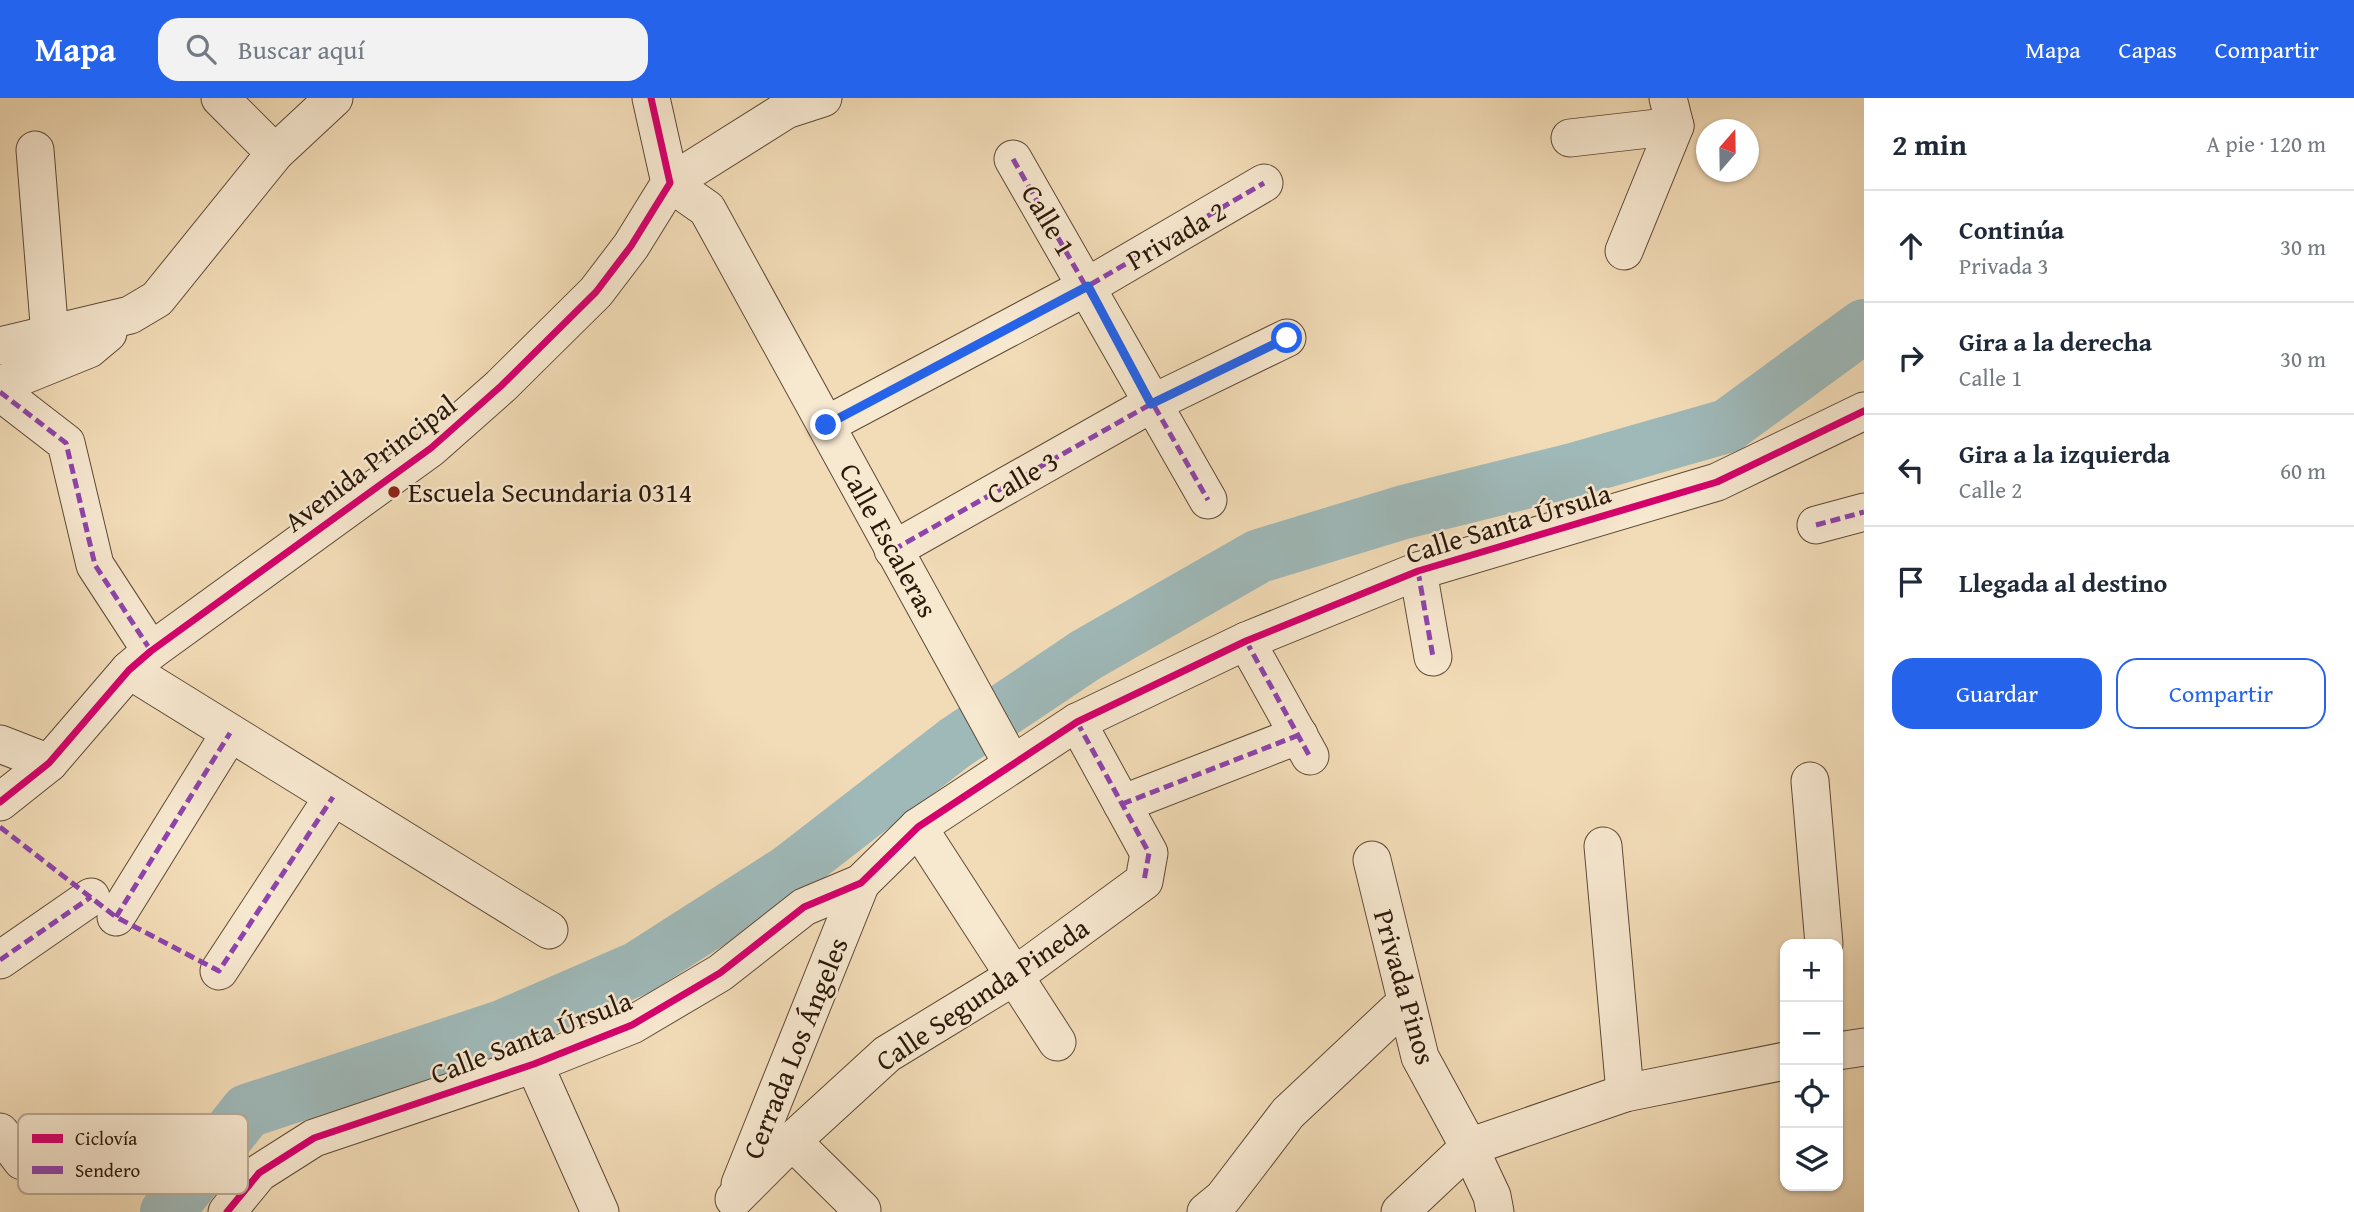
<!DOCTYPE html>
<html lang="es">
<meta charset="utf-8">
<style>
:root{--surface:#fff;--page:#f2f2f3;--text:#1f2937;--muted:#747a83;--line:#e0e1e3;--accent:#2563eb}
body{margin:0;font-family:"Gentium Book Plus",serif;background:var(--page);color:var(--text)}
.controls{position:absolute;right:21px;bottom:21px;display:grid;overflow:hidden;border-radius:14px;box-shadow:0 2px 5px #0004}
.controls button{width:63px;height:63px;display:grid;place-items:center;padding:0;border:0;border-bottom:2px solid var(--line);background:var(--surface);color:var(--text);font:35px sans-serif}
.compass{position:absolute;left:1696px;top:21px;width:63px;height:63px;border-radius:50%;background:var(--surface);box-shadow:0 2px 5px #0004;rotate:20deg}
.stop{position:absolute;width:21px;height:21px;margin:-16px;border:5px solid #2563eb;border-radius:50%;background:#fff}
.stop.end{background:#2563eb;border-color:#fff;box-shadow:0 2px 7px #0008}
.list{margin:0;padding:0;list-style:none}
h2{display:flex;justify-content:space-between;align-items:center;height:91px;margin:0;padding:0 28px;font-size:30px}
h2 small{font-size:23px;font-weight:400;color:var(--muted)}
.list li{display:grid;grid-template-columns:46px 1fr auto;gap:21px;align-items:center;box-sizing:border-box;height:112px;padding:0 28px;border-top:2px solid var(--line)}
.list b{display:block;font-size:26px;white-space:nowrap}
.list p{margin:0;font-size:23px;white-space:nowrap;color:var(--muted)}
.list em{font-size:23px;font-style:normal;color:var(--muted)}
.actions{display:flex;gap:14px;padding:21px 28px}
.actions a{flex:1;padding:16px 0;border:2px solid var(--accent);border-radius:21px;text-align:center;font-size:24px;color:var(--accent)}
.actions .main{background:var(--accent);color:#fff}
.icon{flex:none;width:38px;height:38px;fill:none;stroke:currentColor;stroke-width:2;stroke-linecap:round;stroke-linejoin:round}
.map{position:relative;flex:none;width:1864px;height:1114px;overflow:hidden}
header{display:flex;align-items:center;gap:42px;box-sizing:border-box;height:98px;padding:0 35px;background:var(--accent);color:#fff}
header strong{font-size:33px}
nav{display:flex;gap:38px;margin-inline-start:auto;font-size:24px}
.search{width:490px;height:63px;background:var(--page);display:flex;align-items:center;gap:18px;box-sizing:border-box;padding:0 24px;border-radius:21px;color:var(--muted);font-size:26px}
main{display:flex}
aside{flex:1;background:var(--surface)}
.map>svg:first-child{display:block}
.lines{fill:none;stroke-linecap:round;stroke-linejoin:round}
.river{stroke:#9fb9b9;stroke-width:54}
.minor-casing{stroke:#5d4935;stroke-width:39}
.minor{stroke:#f7e8d0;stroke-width:37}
.quiet{stroke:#8e44ad;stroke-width:5;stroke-dasharray:10 5;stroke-linecap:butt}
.cycleway-casing{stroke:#f7e8d0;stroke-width:11}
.cycleway{stroke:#d6006c;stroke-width:7}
.route{stroke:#2563eb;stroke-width:9}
.poi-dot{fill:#8f2418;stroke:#f7e8d0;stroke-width:2.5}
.labels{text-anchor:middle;stroke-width:5;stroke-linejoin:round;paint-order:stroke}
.street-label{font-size:28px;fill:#2b180a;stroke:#f7e8d0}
.poi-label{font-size:28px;fill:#2b180a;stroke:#f7e8d0;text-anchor:start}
.key{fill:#f7e8d0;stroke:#baaa95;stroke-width:2}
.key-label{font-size:19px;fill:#2b180a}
</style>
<header>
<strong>Mapa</strong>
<div class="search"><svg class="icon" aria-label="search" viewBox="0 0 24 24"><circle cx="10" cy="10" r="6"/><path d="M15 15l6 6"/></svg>Buscar aquí</div>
<nav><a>Mapa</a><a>Capas</a><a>Compartir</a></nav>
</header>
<main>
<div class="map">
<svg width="1864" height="1114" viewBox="0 0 1864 1114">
<rect width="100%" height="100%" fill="#f2dcb7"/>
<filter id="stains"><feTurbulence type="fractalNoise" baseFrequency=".00286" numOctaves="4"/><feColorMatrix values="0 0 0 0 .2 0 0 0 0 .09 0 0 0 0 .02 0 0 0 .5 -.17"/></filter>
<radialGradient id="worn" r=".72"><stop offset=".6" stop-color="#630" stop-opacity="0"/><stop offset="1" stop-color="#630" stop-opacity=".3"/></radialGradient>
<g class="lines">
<path class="river" d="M167,1114L247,1013L502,929L638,870L788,774L955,645L1086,557L1259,458L1404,414L1573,372L1727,328L1864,228"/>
<defs>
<g id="minor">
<path d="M220,0L275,55"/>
<path d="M1570,40L1675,28"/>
<path d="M35,52L50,238"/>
<path d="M1013,61L1208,402"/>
<path d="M670,85L707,111L1012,666"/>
<path d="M670,85L786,12L823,0"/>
<path d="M1624,153L1675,28L1668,0"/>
<path d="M0,248L130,217L157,201L275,55L334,0"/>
<path d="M0,287L89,251L108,235"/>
<path d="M0,294L66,345L95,467L151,553"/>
<path d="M826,327L1088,188L1264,85"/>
<path d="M1816,427L1864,414"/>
<path d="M893,452L1151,306L1287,240"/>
<path d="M1418,473L1433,559"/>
<path d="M1246,543L1310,658"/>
<path d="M129,572L549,832"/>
<path d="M0,646L49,665"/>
<path d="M1810,683L1824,846"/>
<path d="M0,704L49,665L129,572L151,553L431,350L501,288L596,194L631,148L670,85L651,0"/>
<path d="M1122,706L1299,637"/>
<path d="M918,729L1057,944"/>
<path d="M1603,748L1625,995"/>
<path d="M1372,762L1420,959L1469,1049L1492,1098L1495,1114"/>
<path d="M116,819L230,635"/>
<path d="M0,862L91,799"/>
<path d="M219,873L333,699"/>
<path d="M1838,953L1864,949"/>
<path d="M534,966L600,1114"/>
<path d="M0,1034L22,1063"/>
<path d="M792,1043L862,1112"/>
<path d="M740,1086L861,785"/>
<path d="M734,1101L792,1043L887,956L1013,879L1144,783L1149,755L1077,624"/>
<path d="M227,1114L259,1075L314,1040L534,966L632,927L720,875L804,809L861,785L918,729L1077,624L1246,543L1418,473L1717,384L1864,313"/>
<path d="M1206,1114L1223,1100L1288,1015L1404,906"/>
<path d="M1400,1114L1469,1049L1625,995L1785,963"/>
</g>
</defs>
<use href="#minor" class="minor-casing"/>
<use href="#minor" class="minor"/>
<g class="quiet">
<path d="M1013,61L1208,402"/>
<path d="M0,294L66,345L95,467L151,553"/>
<path d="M826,327L1088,188L1264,85"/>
<path d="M1816,427L1864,414"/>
<path d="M893,452L1151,306L1287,240"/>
<path d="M1418,473L1433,559"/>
<path d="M1246,543L1310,659"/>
<path d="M1077,624L1149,755L1144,783"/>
<path d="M1122,706L1299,637"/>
<path d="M0,729L116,819L219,873L333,699"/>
<path d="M116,819L230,635"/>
<path d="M0,862L91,799"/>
</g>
<defs>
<g id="cycleway">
<path d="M0,704L49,665L129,572L151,553L431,350L501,288L596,194L631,148L670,85L651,0"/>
<path d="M227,1114L259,1075L314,1040L534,966L632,927L720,875L804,809L861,785L918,729L1077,624L1246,543L1418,473L1717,384L1864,313"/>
</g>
</defs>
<use href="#cycleway" class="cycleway-casing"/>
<use href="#cycleway" class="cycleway"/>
</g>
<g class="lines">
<path class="route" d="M826,327L1088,188L1151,306L1287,240"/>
</g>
<circle class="poi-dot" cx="394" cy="394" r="7"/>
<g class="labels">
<g class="street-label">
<text transform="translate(1049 122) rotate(59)" y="10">Calle 1</text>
<text transform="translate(1176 137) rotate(-30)" y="10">Privada 2</text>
<text transform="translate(370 365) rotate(-37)" y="10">Avenida Principal</text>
<text transform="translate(1022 379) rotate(-30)" y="10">Calle 3</text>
<text transform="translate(1508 425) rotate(-17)" y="10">Calle Santa Úrsula</text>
<text transform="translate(889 442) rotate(61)" y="10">Calle Escaleras</text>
<text transform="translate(1405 889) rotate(74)" y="10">Privada Pinos</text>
<text transform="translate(982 896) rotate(-34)" y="10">Calle Segunda Pineda</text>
<text transform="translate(531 939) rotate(-21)" y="10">Calle Santa Úrsula</text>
<text transform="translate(795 950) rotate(-68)" y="10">Cerrada Los Ángeles</text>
</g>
<g class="poi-label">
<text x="408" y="404">Escuela Secundaria 0314</text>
</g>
</g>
<rect x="18" y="1016" width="230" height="80" rx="10" class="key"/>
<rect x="32" y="1036" width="31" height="9" fill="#d6006c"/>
<rect x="32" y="1068" width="31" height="8" fill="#8e44ad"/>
<g class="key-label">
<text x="75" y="1047">Ciclovía</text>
<text x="75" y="1079">Sendero</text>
</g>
<rect width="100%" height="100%" filter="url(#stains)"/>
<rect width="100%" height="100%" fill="url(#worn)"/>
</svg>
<div class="controls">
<button>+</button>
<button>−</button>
<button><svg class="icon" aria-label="locate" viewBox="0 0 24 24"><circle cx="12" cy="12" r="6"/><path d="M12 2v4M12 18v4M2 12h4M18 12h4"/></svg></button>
<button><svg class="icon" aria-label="layers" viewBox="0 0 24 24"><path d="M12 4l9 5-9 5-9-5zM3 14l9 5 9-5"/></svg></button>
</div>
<svg class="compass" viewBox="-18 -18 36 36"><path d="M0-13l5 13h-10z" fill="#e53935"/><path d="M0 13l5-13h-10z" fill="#747a83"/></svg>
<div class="stop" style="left:1287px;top:240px"></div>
<div class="stop end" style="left:826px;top:327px"></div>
</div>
<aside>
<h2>2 min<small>A pie · 120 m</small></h2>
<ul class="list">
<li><svg class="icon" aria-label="ahead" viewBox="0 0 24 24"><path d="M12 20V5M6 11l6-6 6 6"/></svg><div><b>Continúa</b><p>Privada 3</p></div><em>30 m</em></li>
<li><svg class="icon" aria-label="right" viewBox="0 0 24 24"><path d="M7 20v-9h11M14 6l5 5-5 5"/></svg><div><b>Gira a la derecha</b><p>Calle 1</p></div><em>30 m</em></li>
<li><svg class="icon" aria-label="left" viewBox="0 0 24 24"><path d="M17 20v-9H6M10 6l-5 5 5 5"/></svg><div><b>Gira a la izquierda</b><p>Calle 2</p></div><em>60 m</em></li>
<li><svg class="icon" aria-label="arrive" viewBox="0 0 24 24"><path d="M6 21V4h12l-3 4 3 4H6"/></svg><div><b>Llegada al destino</b></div></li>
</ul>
<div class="actions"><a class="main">Guardar</a><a>Compartir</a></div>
</aside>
</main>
